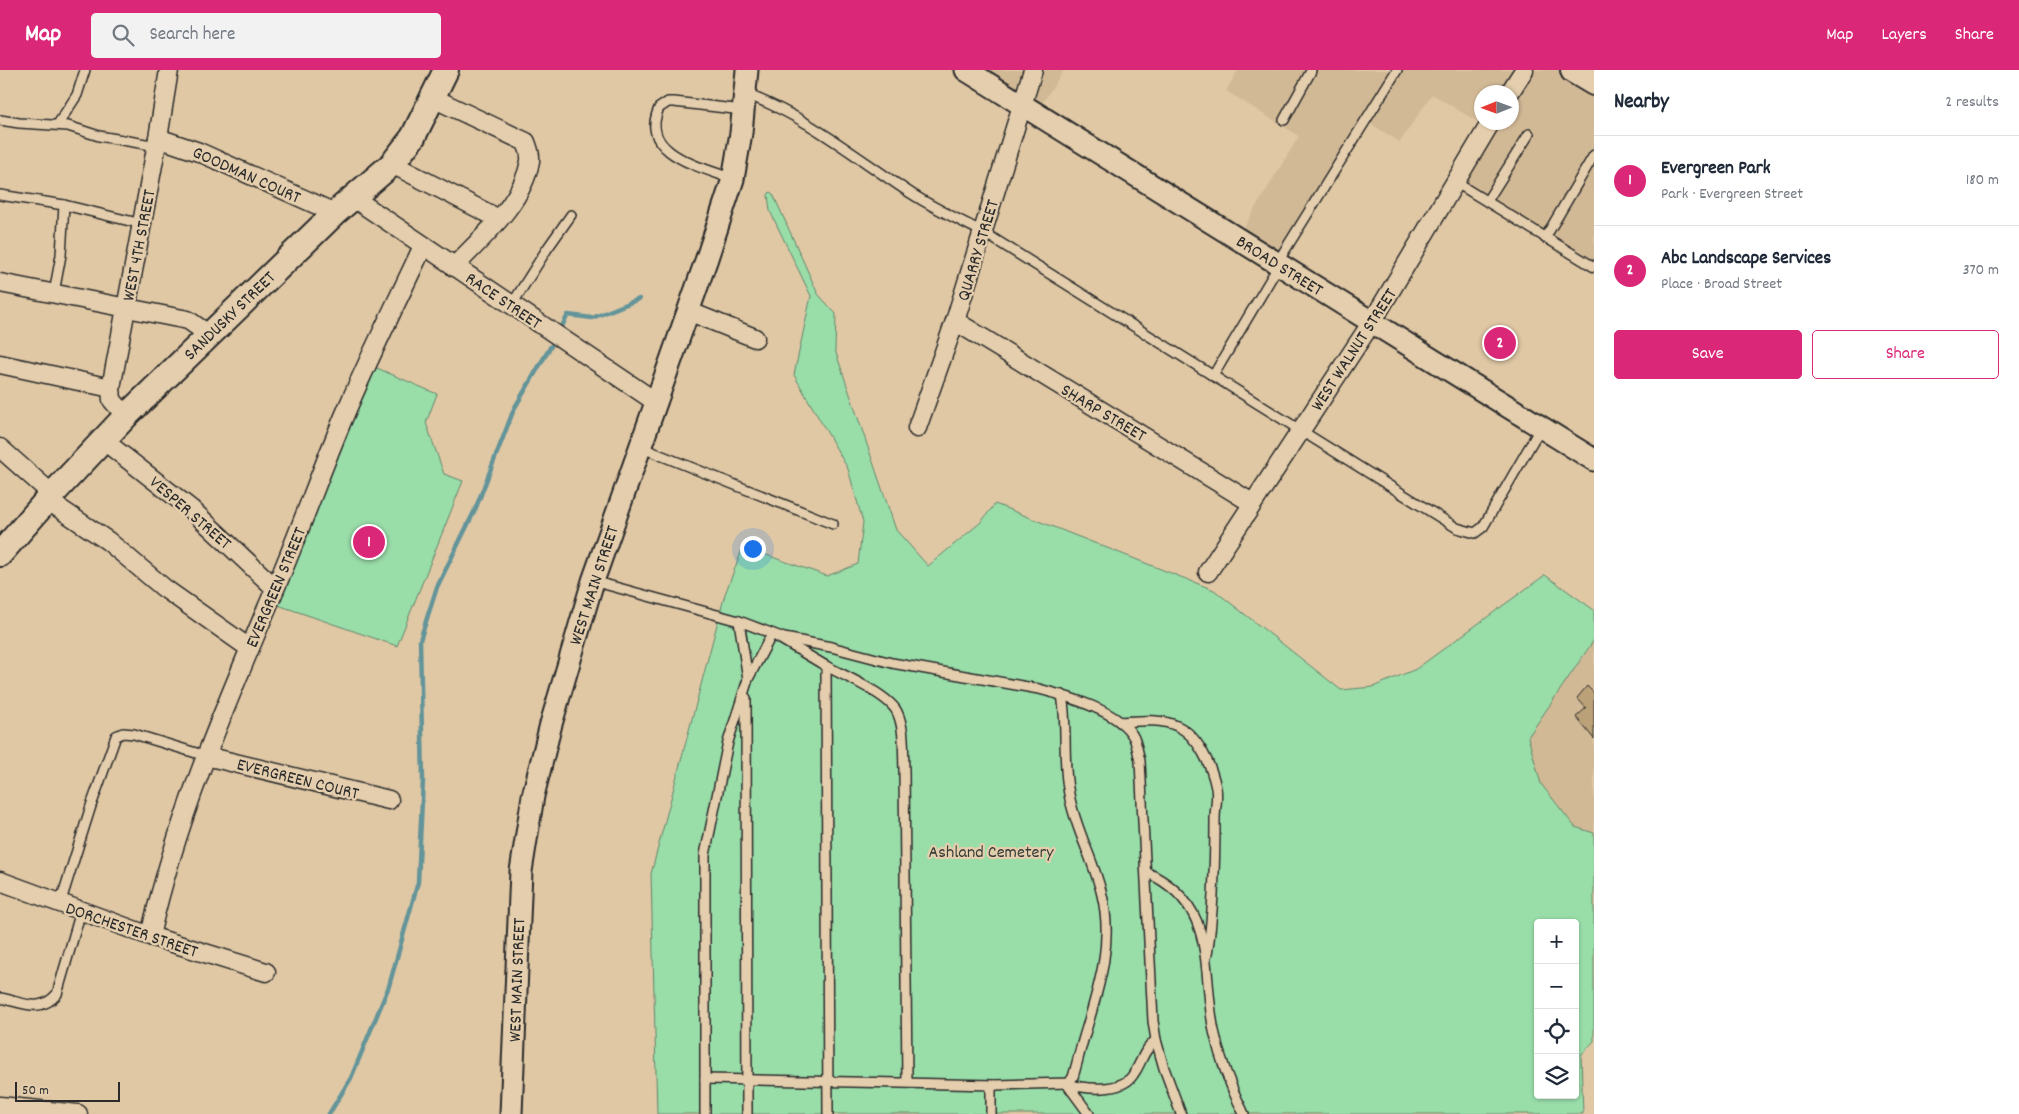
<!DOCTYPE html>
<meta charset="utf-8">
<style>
:root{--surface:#fff;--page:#f2f2f3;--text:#1f2937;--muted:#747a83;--line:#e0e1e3;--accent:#db2777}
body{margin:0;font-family:Dekko,sans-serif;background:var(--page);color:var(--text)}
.controls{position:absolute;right:15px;bottom:15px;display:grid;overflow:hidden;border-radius:5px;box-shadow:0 1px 4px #0004}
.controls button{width:45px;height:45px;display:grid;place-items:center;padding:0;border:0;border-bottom:1px solid var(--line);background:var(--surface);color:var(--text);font:25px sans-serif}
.compass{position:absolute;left:1474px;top:15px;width:45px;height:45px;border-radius:50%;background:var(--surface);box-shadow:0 1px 4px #0004;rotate:269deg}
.scale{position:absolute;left:15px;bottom:12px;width:105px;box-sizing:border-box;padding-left:5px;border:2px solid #2b2b2b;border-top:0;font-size:14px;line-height:18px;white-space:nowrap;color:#2b2b2b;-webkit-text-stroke:4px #e4cead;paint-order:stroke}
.you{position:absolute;left:752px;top:478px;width:18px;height:18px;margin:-12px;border:4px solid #fff;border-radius:50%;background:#1a73e8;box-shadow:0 0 0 8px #1a73e833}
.badge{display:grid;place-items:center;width:32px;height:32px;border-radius:50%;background:var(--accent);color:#fff;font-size:16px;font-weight:700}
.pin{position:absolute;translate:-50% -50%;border:2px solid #fff;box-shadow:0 1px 5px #0006}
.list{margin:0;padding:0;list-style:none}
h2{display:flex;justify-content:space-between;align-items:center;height:65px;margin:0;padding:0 20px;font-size:21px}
h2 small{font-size:16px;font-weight:400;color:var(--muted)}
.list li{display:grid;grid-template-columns:32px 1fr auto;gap:15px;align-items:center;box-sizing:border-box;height:90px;padding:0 20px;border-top:1px solid var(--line)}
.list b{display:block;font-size:19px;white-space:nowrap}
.list p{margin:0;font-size:16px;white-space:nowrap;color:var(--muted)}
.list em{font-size:16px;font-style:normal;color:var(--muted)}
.actions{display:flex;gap:10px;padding:15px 20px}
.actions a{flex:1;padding:11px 0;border:1px solid var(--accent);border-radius:5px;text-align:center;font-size:18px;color:var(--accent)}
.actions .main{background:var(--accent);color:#fff}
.icon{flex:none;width:28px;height:28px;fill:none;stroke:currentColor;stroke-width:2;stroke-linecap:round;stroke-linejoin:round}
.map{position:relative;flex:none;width:1594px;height:1044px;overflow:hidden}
header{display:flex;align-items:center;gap:30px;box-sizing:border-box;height:70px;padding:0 25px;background:var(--accent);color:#fff}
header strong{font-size:24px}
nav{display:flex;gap:28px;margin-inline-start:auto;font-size:18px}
.search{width:350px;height:45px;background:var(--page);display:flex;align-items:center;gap:12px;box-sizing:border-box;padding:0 18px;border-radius:5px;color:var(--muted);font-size:19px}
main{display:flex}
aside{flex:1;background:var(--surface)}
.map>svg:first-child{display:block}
.built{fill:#d2b996;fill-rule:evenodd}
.green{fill:#99dda9;stroke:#62846a;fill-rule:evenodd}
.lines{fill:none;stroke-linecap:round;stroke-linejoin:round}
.stream{stroke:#639499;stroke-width:4.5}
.building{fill:#baa178;stroke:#2b2b2b}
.service-casing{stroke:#2b2b2b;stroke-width:12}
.minor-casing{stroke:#2b2b2b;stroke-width:21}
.tertiary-casing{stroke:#2b2b2b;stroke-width:25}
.secondary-casing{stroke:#2b2b2b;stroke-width:28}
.primary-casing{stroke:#2b2b2b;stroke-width:30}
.service{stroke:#e4cead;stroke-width:9}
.minor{stroke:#e4cead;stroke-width:18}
.tertiary{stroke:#e4cead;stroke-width:21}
.secondary{stroke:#e4cead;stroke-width:24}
.primary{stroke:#e4cead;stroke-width:26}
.labels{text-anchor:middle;stroke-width:4.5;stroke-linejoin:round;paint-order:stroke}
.street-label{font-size:18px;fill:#2b2b2b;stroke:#e4cead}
.park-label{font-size:18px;fill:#363d38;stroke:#e4cead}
</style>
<header>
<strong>Map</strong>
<div class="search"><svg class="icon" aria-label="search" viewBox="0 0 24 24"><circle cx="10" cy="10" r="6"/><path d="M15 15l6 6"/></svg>Search here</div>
<nav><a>Map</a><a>Layers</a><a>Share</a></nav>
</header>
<main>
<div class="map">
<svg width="1594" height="1044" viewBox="0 0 1594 1044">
<rect width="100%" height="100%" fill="#e0c8a5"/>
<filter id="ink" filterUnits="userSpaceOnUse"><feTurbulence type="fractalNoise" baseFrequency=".02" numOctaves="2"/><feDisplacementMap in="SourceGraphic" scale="10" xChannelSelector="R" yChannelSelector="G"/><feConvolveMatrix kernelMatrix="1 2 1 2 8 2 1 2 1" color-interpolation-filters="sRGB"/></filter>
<g filter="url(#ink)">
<g class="built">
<path d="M965,0H1064L1036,43Z"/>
<path d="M1238,0H1594V200L1449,112L1484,56L1432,24L1400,72L1363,49L1281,184L1242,160L1299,66L1226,21ZM1482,22H1512V52H1482Z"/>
<path d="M1594,570V763L1575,757L1541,714L1528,667Z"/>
</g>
<g class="green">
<path d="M770,122L773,124L818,224L836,244L835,280L896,460L928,496L981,452L995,434L1214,520L1341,620L1373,617L1416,599L1545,505L1594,540V570L1528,667L1541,714L1575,757L1594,763V971L1581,985L1583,1044H657L651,804L725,524L743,477L827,506L858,494L863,452L848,399L794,305L811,226L770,141L768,125ZM1538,853H1575V1025H1538Z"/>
<path d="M370,295L437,324L426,353L444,404L463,411L397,576L275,534Z"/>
</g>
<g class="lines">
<g class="stream">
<path d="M562,256L568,245L592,248L639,229"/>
<path d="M329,1044L351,1008L389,916L418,812L423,710L420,570L437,517L475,440L514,339L551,276"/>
</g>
</g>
<g class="building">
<path d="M1495,258L1514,266L1506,287L1486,279Z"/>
<path d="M1587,616L1594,623V669L1576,647L1586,638L1577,628Z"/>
</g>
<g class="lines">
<defs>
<g id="service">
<path d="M745,24C806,45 858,89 912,124C934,138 959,150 983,162L1457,458L1475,463L1483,457L1541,357"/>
<path d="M0,50L19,53L68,56L99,66L157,76"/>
<path d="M1284,50L1311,1"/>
<path d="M58,54L77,25L85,0"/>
<path d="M733,109C702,97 638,84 659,38L668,32H674L743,40"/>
<path d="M1455,112L1594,197"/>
<path d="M0,125L64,135L142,154"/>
<path d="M1487,131L1529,64"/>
<path d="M1545,168L1594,85"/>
<path d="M1277,193L1397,0"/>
<path d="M54,223L61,185L64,135"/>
<path d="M511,236L547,179L571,145"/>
<path d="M1213,306L1279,195"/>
<path d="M640,377L833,454"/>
<path d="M593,511L739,551L784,568L831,577L892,593L1039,619C1066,626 1121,641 1134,668C1137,675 1138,683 1140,691L1153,951L1156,970L1164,998L1181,1044"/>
<path d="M826,596C843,605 889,625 897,642C905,658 903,682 904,699L907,1012"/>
<path d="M748,609L772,564L826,596L828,1044"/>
<path d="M746,628L747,1044"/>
<path d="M1120,652C1138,651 1160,648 1177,656C1198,665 1212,697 1216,718C1218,728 1215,739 1215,749C1215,795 1214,840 1207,885"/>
<path d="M1146,802C1219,835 1201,898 1214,961C1220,989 1231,1018 1244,1044"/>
<path d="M60,834L91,736L116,666L123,663L134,664L206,686"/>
<path d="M0,928C22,932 40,944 57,924L81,841"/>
<path d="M705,1009L995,1015L1069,1013L1073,1007C1077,994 1080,980 1084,967C1098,920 1114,874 1102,825C1094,790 1075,759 1069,724C1062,691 1068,658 1062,625"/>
<path d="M1067,1014C1085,1019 1121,1023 1133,1005C1143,991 1141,983 1156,970"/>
<path d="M1067,1014L1089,1044"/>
<path d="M705,1044V785L728,672L748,609L739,551"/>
<path d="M991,1044V1018L995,1015"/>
</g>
<g id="minor">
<path d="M1510,22L1524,0"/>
<path d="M433,28L526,72C528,78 531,84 530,91C523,133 482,167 454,197"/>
<path d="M158,68L199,82L335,143"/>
<path d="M392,94L499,149"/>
<path d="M352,127L656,332"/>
<path d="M0,213L188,250L208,264"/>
<path d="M688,241L755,268"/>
<path d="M955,251L1252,433"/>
<path d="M0,294L111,318"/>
<path d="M126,346L112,330L111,318L158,68L169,0"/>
<path d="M917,358L955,251L1033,0"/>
<path d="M103,370L191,439L275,518"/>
<path d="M0,378L52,424"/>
<path d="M47,430L108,471L164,518L249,578"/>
<path d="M1208,502L1372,252L1491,52"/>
<path d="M206,686L389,730"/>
<path d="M0,811L150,866L266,902"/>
<path d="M150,866C177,746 227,632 275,519C301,459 322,397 348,337C371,283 398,230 423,176"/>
<path d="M0,1036L78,1044"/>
</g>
<g id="tertiary">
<path d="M966,0L1594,390"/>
<path d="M511,1044L521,801L533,726L551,654L593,511L707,188L733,109L741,63L747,0"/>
</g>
<path id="secondary" d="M0,484L47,430L126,346L335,143L392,94L413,67L446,0"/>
<path id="primary" d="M1574,0L1594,12"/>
</defs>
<use href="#service" class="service-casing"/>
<use href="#minor" class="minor-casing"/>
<use href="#tertiary" class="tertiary-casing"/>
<use href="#secondary" class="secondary-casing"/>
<use href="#primary" class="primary-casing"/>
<use href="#service" class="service"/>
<use href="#minor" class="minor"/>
<use href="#tertiary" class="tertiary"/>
<use href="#secondary" class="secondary"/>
<use href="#primary" class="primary"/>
</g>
</g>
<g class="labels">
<g class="street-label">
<text transform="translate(247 104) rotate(24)" y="6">GOODMAN COURT</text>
<text transform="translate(138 175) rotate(-79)" y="6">WEST 4TH STREET</text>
<text transform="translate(977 180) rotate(-73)" y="6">QUARRY STREET</text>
<text transform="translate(1280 195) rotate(32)" y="6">BROAD STREET</text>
<text transform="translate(504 230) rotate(34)" y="6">RACE STREET</text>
<text transform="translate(229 245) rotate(-44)" y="6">SANDUSKY STREET</text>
<text transform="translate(1353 279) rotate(-57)" y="6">WEST WALNUT STREET</text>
<text transform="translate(1104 342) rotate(31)" y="6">SHARP STREET</text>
<text transform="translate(191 442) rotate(41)" y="6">VESPER STREET</text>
<text transform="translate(593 515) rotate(-72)" y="6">WEST MAIN STREET</text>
<text transform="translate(275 517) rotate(-67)" y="6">EVERGREEN STREET</text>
<text transform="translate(298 708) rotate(14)" y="6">EVERGREEN COURT</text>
<text transform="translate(132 859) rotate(19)" y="6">DORCHESTER STREET</text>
<text transform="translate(516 910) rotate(-88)" y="6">WEST MAIN STREET</text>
</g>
<g class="park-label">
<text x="991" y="787">Ashland Cemetery</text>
</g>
</g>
</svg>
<div class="controls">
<button>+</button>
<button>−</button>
<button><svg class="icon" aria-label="locate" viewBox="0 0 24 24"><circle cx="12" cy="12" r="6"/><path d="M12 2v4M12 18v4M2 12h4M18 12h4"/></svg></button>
<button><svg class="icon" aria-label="layers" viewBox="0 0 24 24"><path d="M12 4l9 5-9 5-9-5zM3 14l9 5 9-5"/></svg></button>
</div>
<svg class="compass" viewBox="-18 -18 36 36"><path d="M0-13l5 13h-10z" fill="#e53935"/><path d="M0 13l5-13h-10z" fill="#747a83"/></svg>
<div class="scale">50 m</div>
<div class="you"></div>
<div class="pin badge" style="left:369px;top:472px">1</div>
<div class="pin badge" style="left:1500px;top:273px">2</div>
</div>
<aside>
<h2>Nearby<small>2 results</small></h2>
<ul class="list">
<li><span class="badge">1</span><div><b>Evergreen Park</b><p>Park · Evergreen Street</p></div><em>180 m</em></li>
<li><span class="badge">2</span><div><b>Abc Landscape Services</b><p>Place · Broad Street</p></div><em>370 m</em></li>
</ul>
<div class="actions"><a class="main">Save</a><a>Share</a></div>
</aside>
</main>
